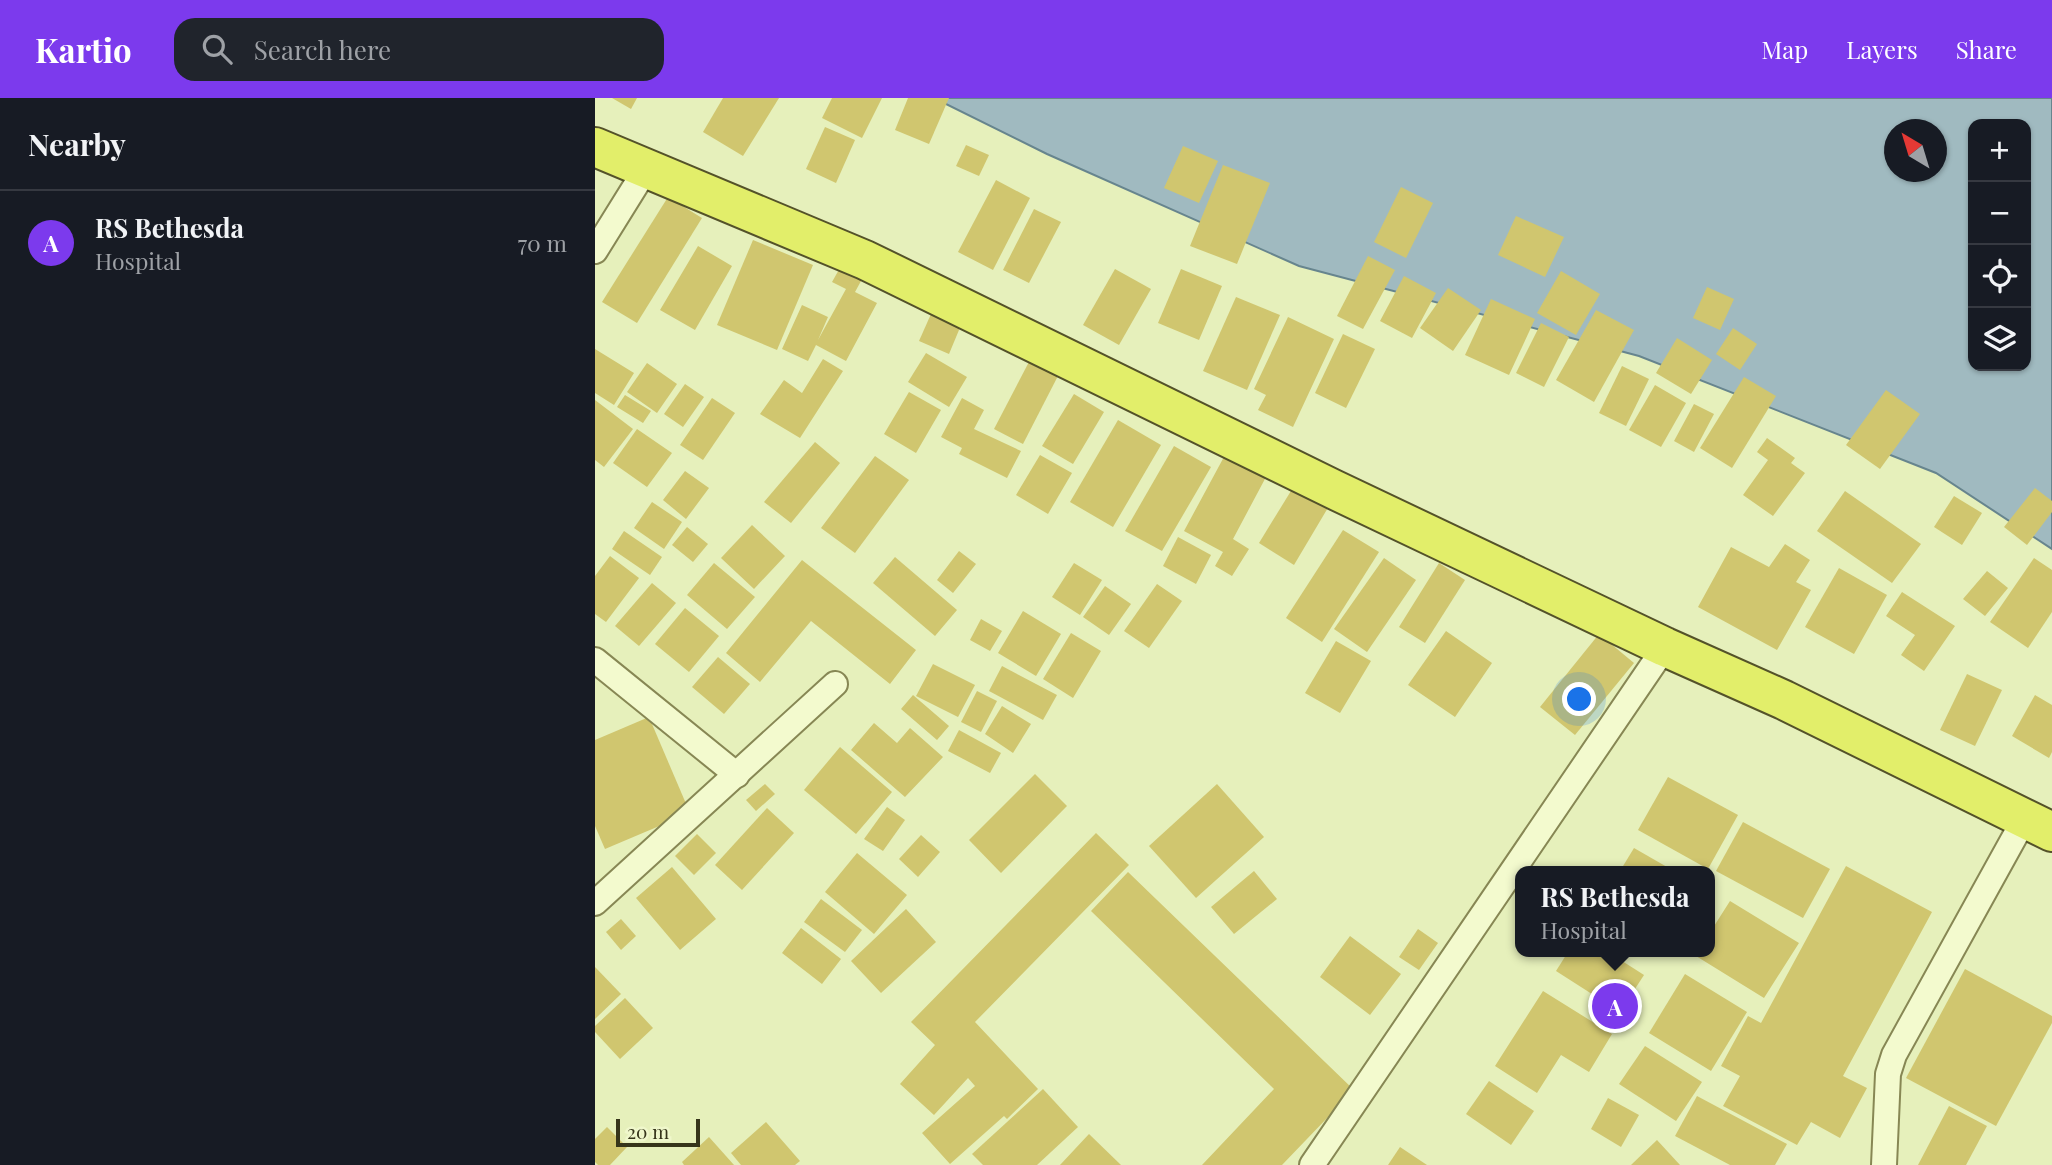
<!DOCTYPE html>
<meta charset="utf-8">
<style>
:root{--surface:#171b24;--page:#20242c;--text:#f1f3f6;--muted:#9ea1a6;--line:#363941;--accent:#7c3aed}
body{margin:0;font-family:"Playfair Display",serif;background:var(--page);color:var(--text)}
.controls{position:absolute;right:21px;top:21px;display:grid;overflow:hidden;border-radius:14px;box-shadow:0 2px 5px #0004}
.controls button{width:63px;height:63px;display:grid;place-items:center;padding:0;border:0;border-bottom:2px solid var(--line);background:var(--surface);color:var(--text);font:35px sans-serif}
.compass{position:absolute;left:1289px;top:21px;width:63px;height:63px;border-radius:50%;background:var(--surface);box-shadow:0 2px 5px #0004;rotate:322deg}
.scale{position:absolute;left:21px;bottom:18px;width:84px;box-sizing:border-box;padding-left:7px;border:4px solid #36351a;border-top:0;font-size:19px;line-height:24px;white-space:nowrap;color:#36351a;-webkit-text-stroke:5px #eff7cb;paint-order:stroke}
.you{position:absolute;left:985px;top:602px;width:24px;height:24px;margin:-18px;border:5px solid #fff;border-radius:50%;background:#1a73e8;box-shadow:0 0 0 10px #1a73e833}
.badge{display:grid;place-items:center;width:46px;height:46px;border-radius:50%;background:var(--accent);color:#fff;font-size:23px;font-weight:700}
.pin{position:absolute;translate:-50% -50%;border:4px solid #fff;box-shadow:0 2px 7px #0006}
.popup{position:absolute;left:920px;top:768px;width:200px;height:91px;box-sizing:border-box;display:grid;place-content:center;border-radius:14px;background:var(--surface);filter:drop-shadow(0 2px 5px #0005);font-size:23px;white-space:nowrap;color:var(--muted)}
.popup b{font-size:26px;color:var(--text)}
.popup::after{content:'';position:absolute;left:50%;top:100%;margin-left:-14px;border:14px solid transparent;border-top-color:var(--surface)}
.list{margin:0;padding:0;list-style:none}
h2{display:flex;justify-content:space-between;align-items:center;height:91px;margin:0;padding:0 28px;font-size:30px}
h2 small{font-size:23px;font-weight:400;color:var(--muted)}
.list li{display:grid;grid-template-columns:46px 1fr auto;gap:21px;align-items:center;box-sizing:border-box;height:105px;padding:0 28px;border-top:2px solid var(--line)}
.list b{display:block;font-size:26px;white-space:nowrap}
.list p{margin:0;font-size:23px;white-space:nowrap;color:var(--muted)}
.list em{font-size:23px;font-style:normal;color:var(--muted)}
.icon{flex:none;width:38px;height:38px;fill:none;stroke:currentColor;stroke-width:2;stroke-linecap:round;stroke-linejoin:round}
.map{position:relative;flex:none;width:1457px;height:1067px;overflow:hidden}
header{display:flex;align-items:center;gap:42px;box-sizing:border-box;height:98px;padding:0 35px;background:var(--accent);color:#fff}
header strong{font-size:33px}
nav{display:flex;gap:38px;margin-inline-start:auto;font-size:24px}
.search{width:490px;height:63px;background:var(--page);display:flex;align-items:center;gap:18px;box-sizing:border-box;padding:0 24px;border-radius:21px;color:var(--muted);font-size:26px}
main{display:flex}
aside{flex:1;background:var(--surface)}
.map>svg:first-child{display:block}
.water{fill:#a0bac0;stroke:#67858e;stroke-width:2;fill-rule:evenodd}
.building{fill:#d0c66f}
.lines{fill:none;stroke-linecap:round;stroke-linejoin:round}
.minor-casing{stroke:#878754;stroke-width:28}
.trunk-casing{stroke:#545229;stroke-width:42}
.minor{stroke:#f3face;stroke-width:24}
.trunk{stroke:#e2ee6a;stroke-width:38}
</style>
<header>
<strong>Kartio</strong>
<div class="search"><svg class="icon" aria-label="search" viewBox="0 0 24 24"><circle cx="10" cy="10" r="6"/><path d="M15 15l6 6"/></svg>Search here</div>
<nav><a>Map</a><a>Layers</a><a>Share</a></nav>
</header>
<main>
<aside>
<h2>Nearby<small></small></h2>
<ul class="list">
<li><span class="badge">A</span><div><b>RS Bethesda</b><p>Hospital</p></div><em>70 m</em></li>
</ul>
</aside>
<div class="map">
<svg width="1457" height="1067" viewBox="0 0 1457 1067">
<rect width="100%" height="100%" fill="#e6f0bb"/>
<path class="water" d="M339,0H1457V451L1341,375L1044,258L704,168L452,56ZM1378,26H1431V268H1378ZM1300,32H1342V74H1300Z"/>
<g class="building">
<path d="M17,0H42L36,11Z"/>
<path d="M128,0H184L148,58L108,34Z"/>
<path d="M237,0H287L267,40L227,20Z"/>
<path d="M313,0H354L334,46L300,32Z"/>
<path d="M230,29L260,42L241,85L211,71Z"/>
<path d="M371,47L394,57L384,78L361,68Z"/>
<path d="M588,48L623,63L604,105L569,90Z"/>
<path d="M628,67L675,85L642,166L595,148Z"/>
<path d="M401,82L435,100L398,172L363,154Z"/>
<path d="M806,89L838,105L811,160L779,144Z"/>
<path d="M73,99L107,120L42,225L7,204Z"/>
<path d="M439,111L466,124L434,185L408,172Z"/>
<path d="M921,118L969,139L950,179L903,157Z"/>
<path d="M158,142L218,167L182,252L122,227Z"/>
<path d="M103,148L137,168L100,232L65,212Z"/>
<path d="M773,158L800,172L768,231L742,218Z"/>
<path d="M250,161L272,172L260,194L282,205L251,263L221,247L213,263L187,251L207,207L233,219L223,242L251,191L237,184Z"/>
<path d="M520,171L556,191L524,247L488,227Z"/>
<path d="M586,171L627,188L604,242L563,225Z"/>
<path d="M966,173L1005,196L981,237L942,215Z"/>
<path d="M809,178L841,195L817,240L785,223Z"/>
<path d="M1112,189L1139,201L1125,232L1098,220Z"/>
<path d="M853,190L886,212L858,253L825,230Z"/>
<path d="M641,199L685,217L652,292L608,273Z"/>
<path d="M896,201L940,221L914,277L870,257Z"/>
<path d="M340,207L369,220L354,256L324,243Z"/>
<path d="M1001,212L1039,232L999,304L961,282Z"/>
<path d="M693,219L739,241L698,329L663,312L671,297L659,291Z"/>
<path d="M946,225L974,239L949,289L921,275Z"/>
<path d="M1138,230L1162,246L1145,272L1121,256Z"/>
<path d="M748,236L780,251L751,310L720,295Z"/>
<path d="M1082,240L1117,262L1096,296L1061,275Z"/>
<path d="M0,251L39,275L19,307L0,295Z"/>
<path d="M331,255L372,279L354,309L313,284Z"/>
<path d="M436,260L465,274L428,346L399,331Z"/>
<path d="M228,261L248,273L205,340L165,316L189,282L207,295Z"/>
<path d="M52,265L82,286L62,315L32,294Z"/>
<path d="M1027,268L1054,281L1031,328L1004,315Z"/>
<path d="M1149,279L1181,298L1137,370L1105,350Z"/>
<path d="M90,286L109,299L88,329L69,316Z"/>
<path d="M1060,287L1091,305L1066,349L1034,332Z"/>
<path d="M1291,292L1325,316L1285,371L1251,347Z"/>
<path d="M314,294L346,312L321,355L289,336Z"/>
<path d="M479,296L509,314L478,366L447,348Z"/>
<path d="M30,297L56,313L48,325L22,309Z"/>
<path d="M117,300L140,315L108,362L85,347Z"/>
<path d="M367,300L389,312L379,331L426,353L412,380L364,356L367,350L346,339Z"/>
<path d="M0,302L38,331L9,369L0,362Z"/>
<path d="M1099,306L1119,316L1099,354L1079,343Z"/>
<path d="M523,322L566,347L518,429L475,404Z"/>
<path d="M42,331L77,355L52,389L18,365Z"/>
<path d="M1172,340L1200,360L1196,365L1210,375L1178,418L1148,397L1173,362L1162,354Z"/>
<path d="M220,344L245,365L196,425L169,404Z"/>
<path d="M579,348L616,369L567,453L530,433Z"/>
<path d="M445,357L477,375L453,416L421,397Z"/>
<path d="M630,357L671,379L638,441L654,451L637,478L620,468L628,454L589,433Z"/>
<path d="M280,358L314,382L260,455L226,430Z"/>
<path d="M90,373L114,390L91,421L68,402Z"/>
<path d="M699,388L734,408L699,467L664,445Z"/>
<path d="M1440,390L1457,403V414L1432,447L1409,429Z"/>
<path d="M1250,393L1326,446L1297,485L1222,433Z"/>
<path d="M1359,398L1387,415L1367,447L1339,429Z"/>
<path d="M57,404L87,424L69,451L39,430Z"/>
<path d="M157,427L190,458L159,491L126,460Z"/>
<path d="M92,429L113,446L98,464L77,447Z"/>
<path d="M748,432L784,454L727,544L691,520Z"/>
<path d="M29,433L67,459L55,477L17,451Z"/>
<path d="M583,439L616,457L601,486L568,468Z"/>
<path d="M1190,446L1215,462L1201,484L1216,492L1182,552L1103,509L1136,449L1174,469Z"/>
<path d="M364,453L381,466L358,495L342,482Z"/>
<path d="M15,458L44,480L11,524L0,516V478Z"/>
<path d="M300,459L362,512L340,538L278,485Z"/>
<path d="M789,460L821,482L772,554L739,531Z"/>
<path d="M1439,460L1457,472V514L1433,550L1395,524Z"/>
<path d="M207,462L321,552L295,586L216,523L165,584L131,555Z"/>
<path d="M119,465L160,499L132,531L92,497Z"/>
<path d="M479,465L507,482L485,517L457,499Z"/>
<path d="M844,465L870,482L830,545L804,529Z"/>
<path d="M1244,470L1292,497L1259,556L1210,529Z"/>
<path d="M1392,473L1413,490L1390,518L1368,501Z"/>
<path d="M57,485L81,505L44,548L20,528Z"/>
<path d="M562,486L587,503L554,550L529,533Z"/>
<path d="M510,488L536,506L514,537L488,519Z"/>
<path d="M1307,494L1360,528L1329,573L1306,557L1320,537L1291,518Z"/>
<path d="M90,510L124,538L94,574L60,546Z"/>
<path d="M428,513L466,536L441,578L403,555Z"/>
<path d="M386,521L407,533L395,553L375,542Z"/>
<path d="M851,533L897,565L860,619L813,587Z"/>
<path d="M476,535L506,553L478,600L448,581Z"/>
<path d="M1004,536L1039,565L980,637L945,609Z"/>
<path d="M741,543L776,563L745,615L710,595Z"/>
<path d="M123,559L155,586L129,616L97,589Z"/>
<path d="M338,566L380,587L363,619L321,598Z"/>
<path d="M407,568L462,597L448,622L394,593Z"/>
<path d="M1372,576L1407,592L1380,648L1345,632Z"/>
<path d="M382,593L402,603L386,634L366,624Z"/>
<path d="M318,597L354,628L342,642L306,611Z"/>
<path d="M1440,597L1457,607V654L1454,660L1417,638Z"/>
<path d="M407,608L436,626L418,655L390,636Z"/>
<path d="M54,619L95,715L10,751L0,728V642Z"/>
<path d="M279,625L302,645L315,630L348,659L310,699L256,652Z"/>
<path d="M364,632L406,655L395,675L353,653Z"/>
<path d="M245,649L297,694L261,736L209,692Z"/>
<path d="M440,676L472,708L406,775L374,742Z"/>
<path d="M1073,679L1143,717L1113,771L1043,732Z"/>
<path d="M170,686L180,696L161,713L151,702Z"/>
<path d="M622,686L669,739L601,800L554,748Z"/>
<path d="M292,709L310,722L288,753L269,741Z"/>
<path d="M172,710L199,735L147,792L120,767Z"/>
<path d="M1148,724L1235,771L1208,820L1121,773Z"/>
<path d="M501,735L534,767L380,924L443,991L412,1021L409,1018L355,1066L327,1035L380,988L373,980L339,1017L305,986L340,947L316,924Z"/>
<path d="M102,736L121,755L99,777L80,758Z"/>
<path d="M326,737L345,754L323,779L304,761Z"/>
<path d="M1039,750L1079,773H1025Z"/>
<path d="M262,755L312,797L279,836L230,794Z"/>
<path d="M1251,768L1337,814L1248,978L1272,990L1245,1040L1216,1024L1202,1047L1128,1008L1145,978L1126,968L1153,918L1166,925Z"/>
<path d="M77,769L121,821L85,852L41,800Z"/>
<path d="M659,773L682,801L639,836L616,809Z"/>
<path d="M533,774L759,992L687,1067H607L679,991L496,813Z"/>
<path d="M226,801L267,832L250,854L209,824Z"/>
<path d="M1135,803L1204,845L1169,900L1101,858L1103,854H1114V836Z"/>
<path d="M311,811L341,844L286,895L256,863Z"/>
<path d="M26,821L41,838L26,852L11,834Z"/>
<path d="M206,830L246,861L227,886L187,855Z"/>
<path d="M823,831L843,845L824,872L804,859Z"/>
<path d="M755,838L806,876L775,917L725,879Z"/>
<path d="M973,854H1013L1049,877L1025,914L961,873Z"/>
<path d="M0,869L26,896L0,921Z"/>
<path d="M1370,871L1457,918V925L1401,1028L1311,980Z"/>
<path d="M1090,876L1152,914L1116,973L1054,935Z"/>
<path d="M948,893L1017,936L994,974L966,957L942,995L900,968Z"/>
<path d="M30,900L58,930L25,961L0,934V928Z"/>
<path d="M1050,948L1107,984L1081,1023L1024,986Z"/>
<path d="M894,983L939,1013L916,1047L871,1016Z"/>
<path d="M448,991L483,1029L442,1067H388L377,1056Z"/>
<path d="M1102,998L1192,1046L1180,1067H1135L1080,1038Z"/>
<path d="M1013,1000L1044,1017L1026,1049L996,1031Z"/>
<path d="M1354,1008L1392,1028L1371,1067H1323Z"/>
<path d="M171,1024L205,1063L200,1067H146L136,1055Z"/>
<path d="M12,1029L32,1049L15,1067H3L0,1064V1041Z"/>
<path d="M494,1036L526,1067H465Z"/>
<path d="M114,1039L139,1067H89L87,1064Z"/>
<path d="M1062,1042L1085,1067H1036Z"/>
<path d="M805,1049L832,1067H793Z"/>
</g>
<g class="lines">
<defs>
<g id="minor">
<path d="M0,153L51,71"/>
<path d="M0,562L142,677"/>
<path d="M0,805L240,586"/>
<path d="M717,1067L1070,549"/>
<path d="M1289,1067L1293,976L1299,957L1430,720"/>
</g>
<path id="trunk" d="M0,49L270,162L738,391L1070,549L1189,602L1457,734"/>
</defs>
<use href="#minor" class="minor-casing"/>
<use href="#trunk" class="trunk-casing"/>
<use href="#minor" class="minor"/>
<use href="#trunk" class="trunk"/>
</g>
</svg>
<div class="controls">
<button>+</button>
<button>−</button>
<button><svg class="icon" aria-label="locate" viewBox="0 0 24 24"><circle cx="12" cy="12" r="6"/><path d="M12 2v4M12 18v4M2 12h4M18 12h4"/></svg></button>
<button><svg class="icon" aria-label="layers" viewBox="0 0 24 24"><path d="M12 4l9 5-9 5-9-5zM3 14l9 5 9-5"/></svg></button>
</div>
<svg class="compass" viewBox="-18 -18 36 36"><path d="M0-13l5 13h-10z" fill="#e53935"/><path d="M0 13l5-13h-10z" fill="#9ea1a6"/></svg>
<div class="scale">20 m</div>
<div class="you"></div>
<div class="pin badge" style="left:1020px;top:908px">A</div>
<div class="popup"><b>RS Bethesda</b>Hospital</div>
</div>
</main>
